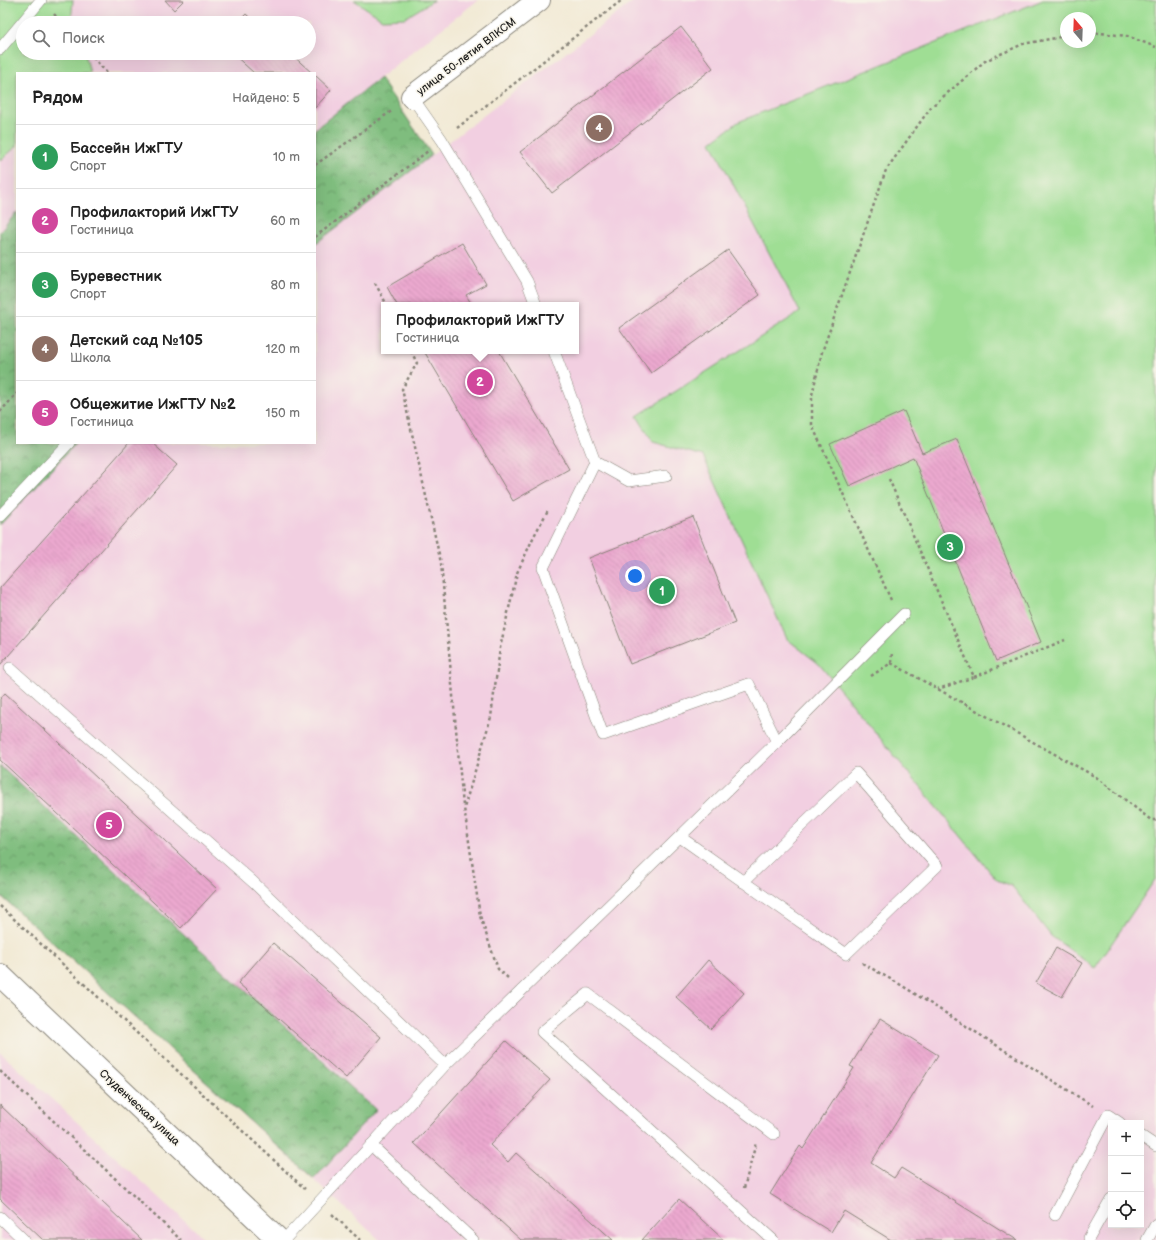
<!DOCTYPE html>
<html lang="ru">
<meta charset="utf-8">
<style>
:root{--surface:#fff;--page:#f6f6f6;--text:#222;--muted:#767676;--line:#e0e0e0;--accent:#2563eb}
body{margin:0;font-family:"Balsamiq Sans",sans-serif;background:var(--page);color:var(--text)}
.controls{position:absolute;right:12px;bottom:12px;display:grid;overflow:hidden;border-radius:0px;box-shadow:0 4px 16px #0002}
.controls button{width:36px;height:36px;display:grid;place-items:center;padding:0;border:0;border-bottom:1px solid var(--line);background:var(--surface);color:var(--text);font:20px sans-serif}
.compass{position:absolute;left:1060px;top:12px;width:36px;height:36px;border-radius:50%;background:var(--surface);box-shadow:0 4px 16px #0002;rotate:341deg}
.you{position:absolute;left:635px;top:576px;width:14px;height:14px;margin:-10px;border:3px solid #fff;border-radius:50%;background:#1a73e8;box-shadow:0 0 0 6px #1a73e833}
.badge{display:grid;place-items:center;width:26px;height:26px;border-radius:50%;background:var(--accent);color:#fff;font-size:13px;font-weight:700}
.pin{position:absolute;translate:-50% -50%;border:2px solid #fff;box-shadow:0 1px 4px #0006}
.popup{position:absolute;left:381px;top:302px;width:198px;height:52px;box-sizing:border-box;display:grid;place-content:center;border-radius:0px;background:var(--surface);filter:drop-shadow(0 1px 3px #0005);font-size:13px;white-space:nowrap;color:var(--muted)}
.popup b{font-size:15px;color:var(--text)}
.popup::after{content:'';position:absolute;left:50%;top:100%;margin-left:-8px;border:8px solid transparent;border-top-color:var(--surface)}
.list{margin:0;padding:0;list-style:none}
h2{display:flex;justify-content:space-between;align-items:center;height:52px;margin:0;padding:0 16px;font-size:17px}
h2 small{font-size:13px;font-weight:400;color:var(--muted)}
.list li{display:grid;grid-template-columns:26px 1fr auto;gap:12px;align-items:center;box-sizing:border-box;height:64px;padding:0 16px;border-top:1px solid var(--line)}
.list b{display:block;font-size:15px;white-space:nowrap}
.list p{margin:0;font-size:13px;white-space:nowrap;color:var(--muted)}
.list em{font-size:13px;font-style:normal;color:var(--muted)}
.icon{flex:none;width:22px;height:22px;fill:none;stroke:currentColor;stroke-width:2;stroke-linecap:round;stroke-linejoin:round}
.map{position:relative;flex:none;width:1156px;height:1240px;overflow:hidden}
.search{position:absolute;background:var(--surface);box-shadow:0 4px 16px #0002;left:16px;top:16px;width:300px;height:44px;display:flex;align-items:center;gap:10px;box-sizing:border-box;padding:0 14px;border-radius:22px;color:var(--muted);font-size:15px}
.panel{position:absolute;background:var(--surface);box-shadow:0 4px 16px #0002;left:16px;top:72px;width:300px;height:372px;border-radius:0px}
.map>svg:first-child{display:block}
.built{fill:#f2cfe1;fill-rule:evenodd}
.forest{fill:url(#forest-crowns);stroke:#4e6c4d}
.park{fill:#9fde94;stroke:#5e7d58;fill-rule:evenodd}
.building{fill:url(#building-back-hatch)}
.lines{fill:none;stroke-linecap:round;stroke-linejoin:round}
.service-casing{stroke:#878378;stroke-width:12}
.minor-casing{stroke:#878378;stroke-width:24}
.tertiary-casing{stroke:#878378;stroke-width:24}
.path{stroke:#878378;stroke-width:2.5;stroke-dasharray:3 3;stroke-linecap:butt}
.service{stroke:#fff;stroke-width:11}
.minor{stroke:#fff;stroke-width:22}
.tertiary{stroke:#fff;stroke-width:22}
.labels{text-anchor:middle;stroke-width:3;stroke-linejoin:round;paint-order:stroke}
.street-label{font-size:11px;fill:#1c1c1c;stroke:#f7f3e8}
</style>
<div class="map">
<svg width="1156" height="1240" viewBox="0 0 1156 1240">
<defs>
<pattern id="forest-crowns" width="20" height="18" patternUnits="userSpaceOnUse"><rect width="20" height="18" fill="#7fbd7e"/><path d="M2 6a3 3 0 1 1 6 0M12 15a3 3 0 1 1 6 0" fill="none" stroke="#679966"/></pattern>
<pattern id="building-back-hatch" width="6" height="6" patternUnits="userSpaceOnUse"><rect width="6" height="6" fill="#eba8cf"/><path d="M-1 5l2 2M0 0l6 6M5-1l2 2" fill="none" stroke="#c990b1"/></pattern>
</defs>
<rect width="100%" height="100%" fill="#f7f3e8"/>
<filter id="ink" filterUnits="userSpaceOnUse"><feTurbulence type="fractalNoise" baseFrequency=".025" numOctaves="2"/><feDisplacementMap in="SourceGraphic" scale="8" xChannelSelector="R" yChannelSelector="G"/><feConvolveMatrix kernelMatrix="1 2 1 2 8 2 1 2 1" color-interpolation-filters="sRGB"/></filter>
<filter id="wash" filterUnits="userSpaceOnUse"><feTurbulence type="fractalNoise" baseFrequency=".012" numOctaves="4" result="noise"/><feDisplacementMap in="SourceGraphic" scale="16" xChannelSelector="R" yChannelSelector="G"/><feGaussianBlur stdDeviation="0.9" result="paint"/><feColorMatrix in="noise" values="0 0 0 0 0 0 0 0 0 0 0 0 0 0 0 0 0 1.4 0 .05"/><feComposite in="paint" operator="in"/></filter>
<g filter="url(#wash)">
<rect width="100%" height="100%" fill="#f2ead5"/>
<g class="built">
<path d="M0,0H478L315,129V73H17V212L0,232ZM23,23H309V53H23Z"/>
<path d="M635,0H1156V1240H380L0,895V525L76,443H315V244ZM1066,18H1090V42H1066ZM384,305H576V351H384ZM1111,1123H1141V1225H1111Z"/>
<path d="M0,1052L206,1240H0Z"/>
</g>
<g class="forest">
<path d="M380,78L432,155L315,244V129Z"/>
<path d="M17,212V443H76L0,525V232Z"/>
<path d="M0,766L376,1110L314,1179L0,895Z"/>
</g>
<g class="park">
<path d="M0,0H73L71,23H23V53H85L90,73H17V146L0,161Z"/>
<path d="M354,0H434L405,18L382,19Z"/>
<path d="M1043,0H1156V878L1095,968L1051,936L1012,886L997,880L819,664L787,639L703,456L653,442L637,416L800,312L711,142L738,122ZM1066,18H1090V42H1066Z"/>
</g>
<g id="blocks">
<g class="building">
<path d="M165,0H184L174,10Z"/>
<path d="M246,14L256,23H237Z"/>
<path d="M681,27L713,68L552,193L520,152Z"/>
<path d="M232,53H290L312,73H254Z"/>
<path d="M315,75L331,90L315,108Z"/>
<path d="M462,243L486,284L466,295L472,305H397L387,287Z"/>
<path d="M728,250L760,295L651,373L619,328Z"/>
<path d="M424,351H499L569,469L513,501Z"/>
<path d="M904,411L922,453L957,439L1041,642L996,661L913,457L849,486L830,444Z"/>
<path d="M129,443H152L177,465L0,665V588Z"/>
<path d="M693,517L735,623L630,664L589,558Z"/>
<path d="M5,693L217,889L181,928L0,760V699Z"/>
<path d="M273,943L381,1037L346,1078L238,983Z"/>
<path d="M1056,948L1082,963L1062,997L1036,983Z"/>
<path d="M708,960L744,993L711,1029L676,997Z"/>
<path d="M880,1019L938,1055L871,1163L894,1178L901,1168L1017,1240H891L844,1211L831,1232L770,1194L800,1146L803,1149L854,1068L850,1066Z"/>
<path d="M506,1041L550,1080L490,1145L508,1162L516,1153L613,1240H521L414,1143Z"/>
<path d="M0,1105L142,1240H43L0,1199Z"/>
<path d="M679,1199L724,1240H642Z"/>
</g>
</g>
</g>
<g filter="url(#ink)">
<use href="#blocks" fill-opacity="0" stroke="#878378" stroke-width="1"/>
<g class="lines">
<defs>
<g id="service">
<path d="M0,49L41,0"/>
<path d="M412,97L442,140L527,281L536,305"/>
<path d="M554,351L595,462L629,481L666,476"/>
<path d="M0,516L69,443"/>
<path d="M10,668L253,882L445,1065L284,1240"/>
<path d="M777,742L904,614"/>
<path d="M680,837L846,954L937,866L856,773L743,882"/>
<path d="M445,1065L777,742L749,684L603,735L543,568L595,462"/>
<path d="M1141,1136L1156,1146"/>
<path d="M371,1145L473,1240"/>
<path d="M1055,1215L1108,1115L1120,1123"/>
<path d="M0,1217L24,1240"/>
<path d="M1089,1238L1111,1199"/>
<path d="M773,1240L542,1032L588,994L774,1134"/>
<path d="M1147,1240L1156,1224"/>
</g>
<path id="minor" d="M412,97L539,0"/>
<path id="tertiary" d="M0,975L279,1240"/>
</defs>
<use href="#service" class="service-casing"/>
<use href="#minor" class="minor-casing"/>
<use href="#tertiary" class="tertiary-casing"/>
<g class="path">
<path d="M54,14L62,23"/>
<path d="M1090,32L1127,36L1156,47"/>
<path d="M89,53L107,73"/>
<path d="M457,128L622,0"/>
<path d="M315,165L393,110"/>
<path d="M315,237L428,151"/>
<path d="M375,283L387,305"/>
<path d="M411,351L417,363L402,389L441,563L463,806"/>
<path d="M0,412L17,393"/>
<path d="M889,479L974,677L938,689"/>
<path d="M891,600L812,425V395L822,352L886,170L931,107L985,61L1023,44L1066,36"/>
<path d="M891,663L892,653"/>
<path d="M871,676L891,663L1096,777L1151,820H1156"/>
<path d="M974,677L1065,640"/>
<path d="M0,906L305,1189"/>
<path d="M862,963L901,985L1093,1106"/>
<path d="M508,978L498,969L480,916L464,808L491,717L500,648L517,573L534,536L548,510"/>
<path d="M0,1071L181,1240"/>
<path d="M744,1188L756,1143"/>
<path d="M332,1214L360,1240"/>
</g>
<use href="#service" class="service"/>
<use href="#minor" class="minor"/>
<use href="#tertiary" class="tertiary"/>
</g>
</g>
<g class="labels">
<g class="street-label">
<text transform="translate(466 56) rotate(-37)" y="4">улица 50-летия ВЛКСМ</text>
<text transform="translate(140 1107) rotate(43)" y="4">Студенческая улица</text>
</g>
</g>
</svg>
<div class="controls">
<button>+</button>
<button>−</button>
<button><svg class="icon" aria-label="locate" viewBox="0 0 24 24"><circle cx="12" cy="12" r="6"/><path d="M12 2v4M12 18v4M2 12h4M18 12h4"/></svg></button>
</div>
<svg class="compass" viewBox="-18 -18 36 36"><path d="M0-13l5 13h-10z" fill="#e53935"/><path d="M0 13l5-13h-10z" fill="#767676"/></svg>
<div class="you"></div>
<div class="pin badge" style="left:662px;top:591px;background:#2e9e5b">1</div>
<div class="pin badge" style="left:480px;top:382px;background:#d1479c">2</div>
<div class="popup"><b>Профилакторий ИжГТУ</b>Гостиница</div>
<div class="pin badge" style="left:950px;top:547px;background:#2e9e5b">3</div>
<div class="pin badge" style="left:599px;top:128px;background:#8d6e63">4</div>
<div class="pin badge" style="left:109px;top:825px;background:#d1479c">5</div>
<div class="search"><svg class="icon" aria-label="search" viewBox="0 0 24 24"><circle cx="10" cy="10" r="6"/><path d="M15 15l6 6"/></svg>Поиск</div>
<section class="panel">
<h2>Рядом<small>Найдено: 5</small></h2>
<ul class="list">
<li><span class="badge" style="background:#2e9e5b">1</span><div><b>Бассейн ИжГТУ</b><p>Спорт</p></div><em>10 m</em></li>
<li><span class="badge" style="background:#d1479c">2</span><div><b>Профилакторий ИжГТУ</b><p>Гостиница</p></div><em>60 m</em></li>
<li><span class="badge" style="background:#2e9e5b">3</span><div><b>Буревестник</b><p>Спорт</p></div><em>80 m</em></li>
<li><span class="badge" style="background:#8d6e63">4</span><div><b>Детский сад №105</b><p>Школа</p></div><em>120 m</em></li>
<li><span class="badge" style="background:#d1479c">5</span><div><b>Общежитие ИжГТУ №2</b><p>Гостиница</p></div><em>150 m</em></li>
</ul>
</section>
</div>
